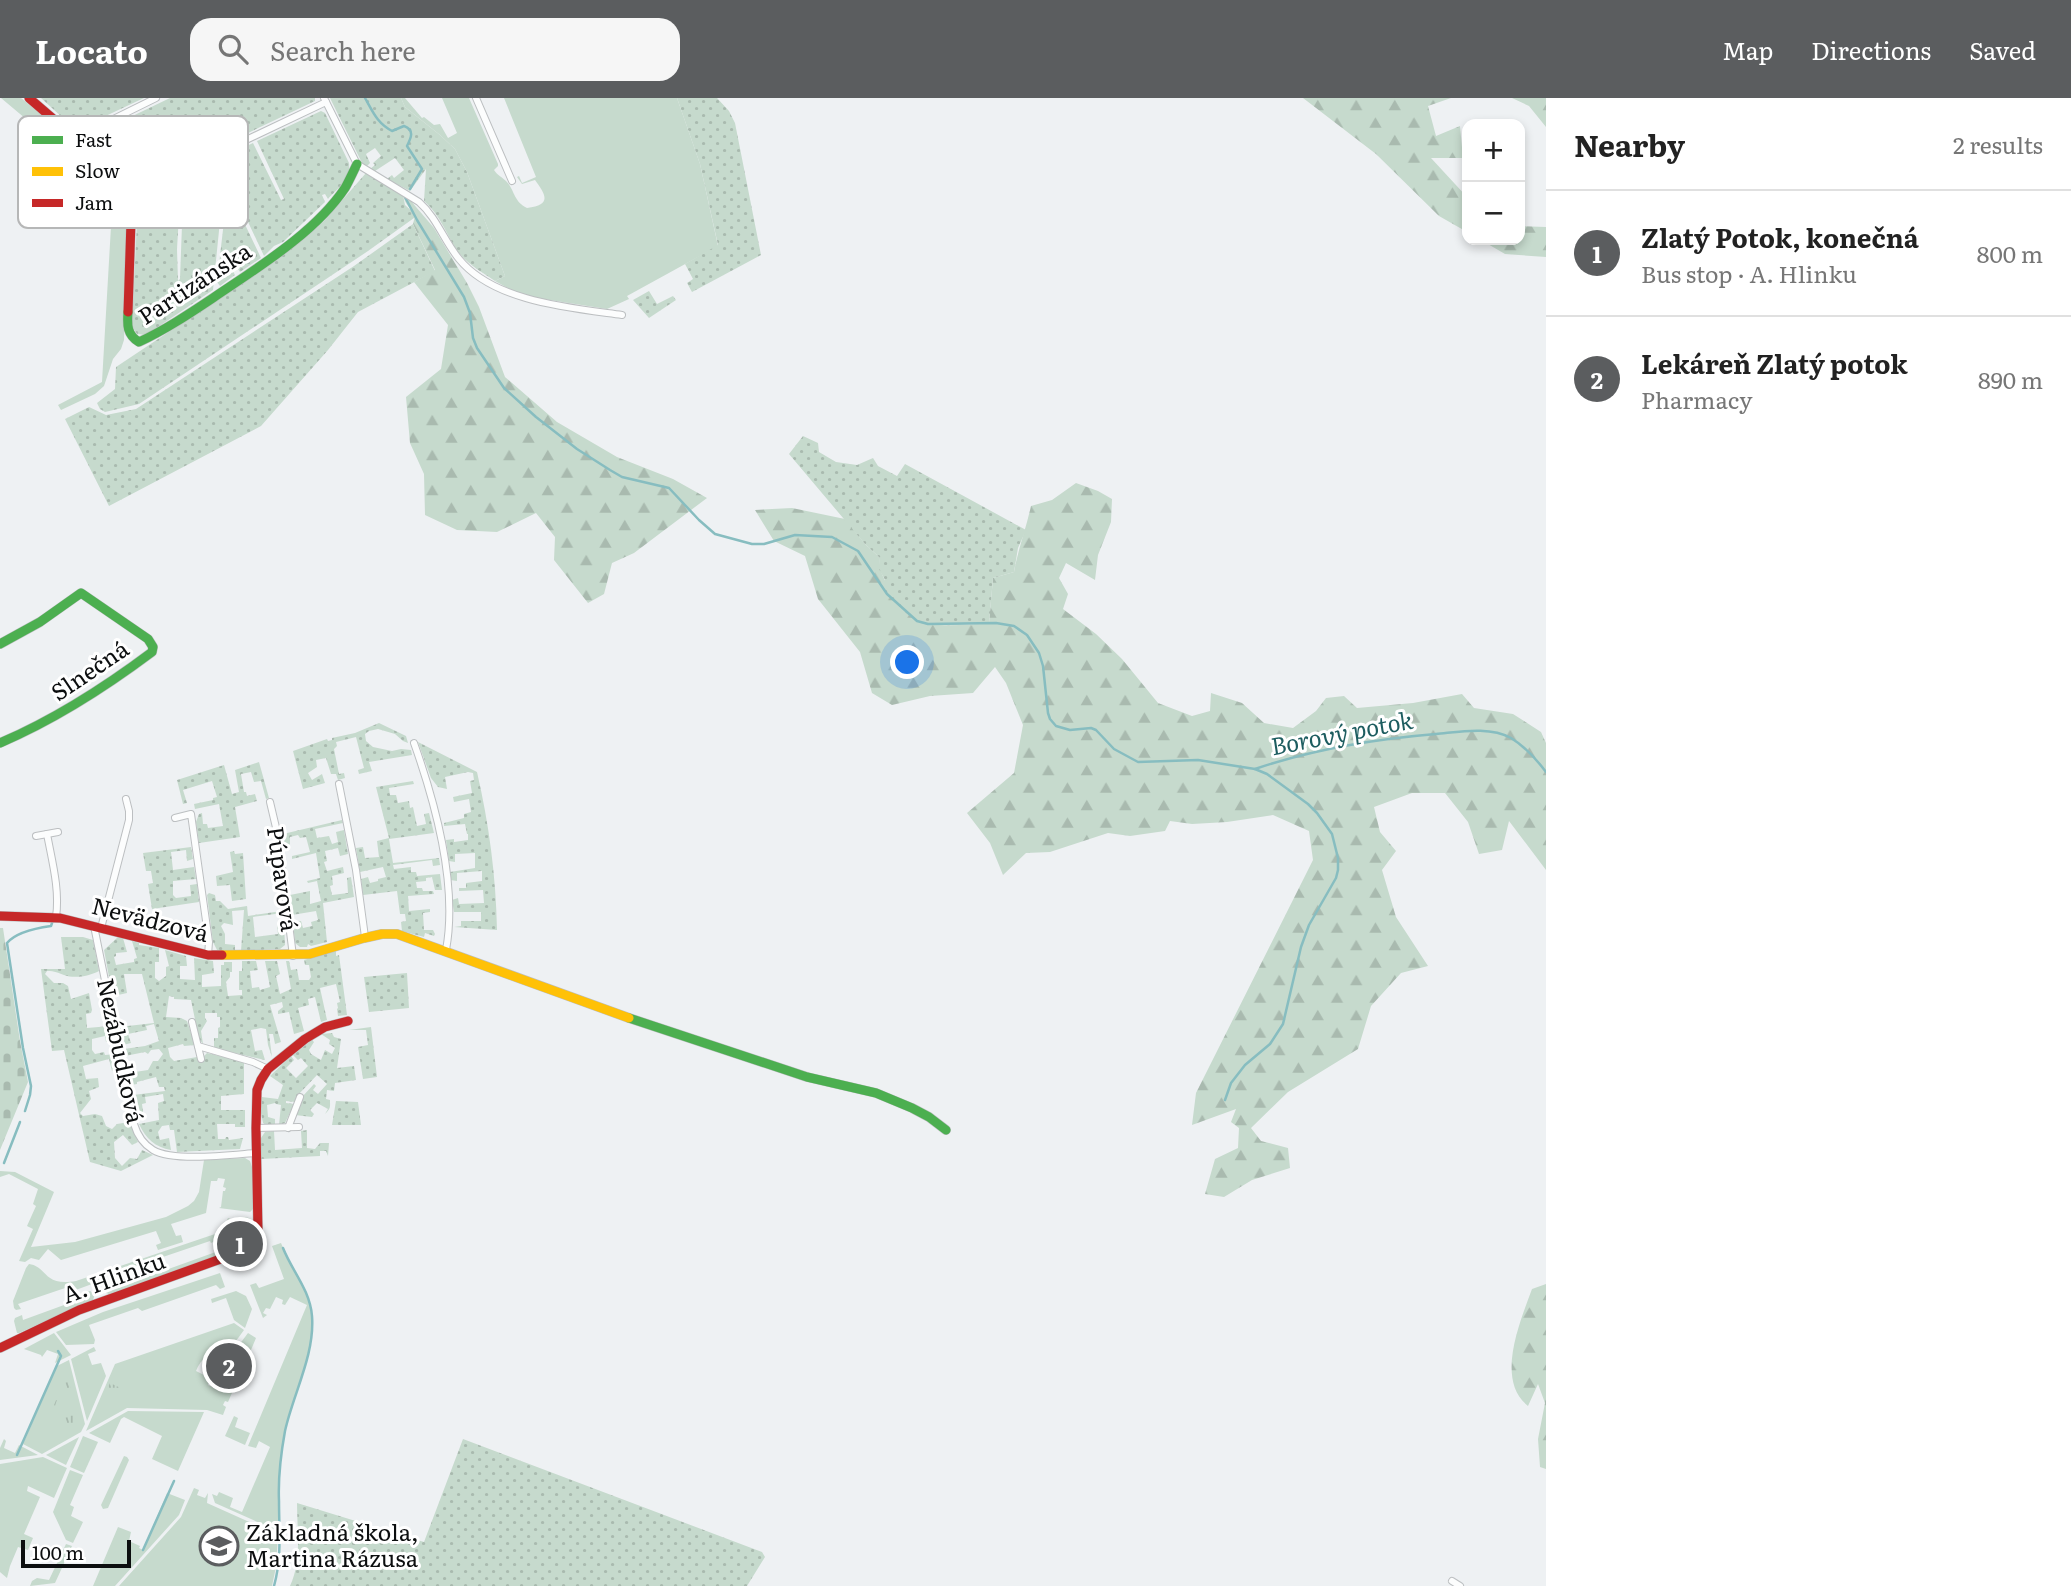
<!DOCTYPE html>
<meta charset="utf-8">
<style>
:root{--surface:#fff;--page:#f6f6f6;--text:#222;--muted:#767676;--line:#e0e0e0;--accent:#5b5d5f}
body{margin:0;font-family:Literata,serif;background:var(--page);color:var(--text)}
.controls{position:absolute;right:21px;top:21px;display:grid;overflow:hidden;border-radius:14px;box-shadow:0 4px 10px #0003}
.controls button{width:63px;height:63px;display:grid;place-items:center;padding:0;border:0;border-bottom:2px solid var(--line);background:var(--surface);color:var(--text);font:35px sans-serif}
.scale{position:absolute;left:21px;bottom:18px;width:110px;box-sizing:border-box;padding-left:7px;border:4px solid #0c0e0f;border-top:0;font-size:19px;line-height:24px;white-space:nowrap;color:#0c0e0f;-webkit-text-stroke:5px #fff;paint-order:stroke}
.you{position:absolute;left:908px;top:565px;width:24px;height:24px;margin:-18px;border:5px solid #fff;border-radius:50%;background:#1a73e8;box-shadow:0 0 0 10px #1a73e833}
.badge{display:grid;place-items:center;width:46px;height:46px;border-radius:50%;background:var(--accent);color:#fff;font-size:23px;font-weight:700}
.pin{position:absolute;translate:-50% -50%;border:4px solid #fff;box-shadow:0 2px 7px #0006}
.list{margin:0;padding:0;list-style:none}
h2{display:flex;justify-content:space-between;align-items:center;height:91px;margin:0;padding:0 28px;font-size:30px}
h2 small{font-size:23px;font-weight:400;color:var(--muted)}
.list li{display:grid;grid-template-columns:46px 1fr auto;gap:21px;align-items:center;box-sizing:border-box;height:126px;padding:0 28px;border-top:2px solid var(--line)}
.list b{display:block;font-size:26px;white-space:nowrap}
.list p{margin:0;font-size:23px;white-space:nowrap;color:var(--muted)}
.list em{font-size:23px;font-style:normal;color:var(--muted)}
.icon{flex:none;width:38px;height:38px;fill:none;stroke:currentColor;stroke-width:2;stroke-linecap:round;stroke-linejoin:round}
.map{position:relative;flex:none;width:1546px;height:1488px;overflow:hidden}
header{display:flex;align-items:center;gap:42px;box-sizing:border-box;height:98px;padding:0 35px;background:var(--accent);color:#fff}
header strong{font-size:33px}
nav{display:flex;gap:38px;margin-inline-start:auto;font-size:24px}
.search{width:490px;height:63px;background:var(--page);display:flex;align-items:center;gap:18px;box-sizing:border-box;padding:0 24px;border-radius:21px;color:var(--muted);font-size:26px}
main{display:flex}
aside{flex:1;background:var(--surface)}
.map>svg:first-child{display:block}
.grass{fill:#c6dacd}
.forest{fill:url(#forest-firs)}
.cemetery{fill:url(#cemetery-stones)}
.park{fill:url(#park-tufts)}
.garden{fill:url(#garden-dots)}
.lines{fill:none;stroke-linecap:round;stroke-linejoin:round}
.stream{stroke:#87bdc0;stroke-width:2.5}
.street-casing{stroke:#bcbfc1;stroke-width:8}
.fast-casing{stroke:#bcbfc1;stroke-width:10}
.slow-casing{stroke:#bcbfc1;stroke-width:10}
.jam-casing{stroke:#bcbfc1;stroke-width:10}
.street{stroke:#fcfdfd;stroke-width:6}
.fast{stroke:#4caf50;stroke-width:9}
.slow{stroke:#ffc107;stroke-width:9}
.jam{stroke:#c62828;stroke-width:9}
.labels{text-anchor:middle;stroke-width:6;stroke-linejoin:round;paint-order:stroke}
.street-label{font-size:23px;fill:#0c0e0f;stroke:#fff}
.poi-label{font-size:23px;fill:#0c0e0f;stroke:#fff;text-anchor:start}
.water-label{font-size:24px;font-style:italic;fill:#1d5d60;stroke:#fff}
.key{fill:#fff;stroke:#b6b7b7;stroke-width:2}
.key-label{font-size:19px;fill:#0c0e0f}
</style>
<header>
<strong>Locato</strong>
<div class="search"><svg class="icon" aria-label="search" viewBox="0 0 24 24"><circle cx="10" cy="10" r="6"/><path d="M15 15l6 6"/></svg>Search here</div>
<nav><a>Map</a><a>Directions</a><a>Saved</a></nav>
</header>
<main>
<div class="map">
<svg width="1546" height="1488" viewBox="0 0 1546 1488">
<defs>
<pattern id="forest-firs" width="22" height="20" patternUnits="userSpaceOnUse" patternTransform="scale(1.75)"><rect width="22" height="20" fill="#c6dacd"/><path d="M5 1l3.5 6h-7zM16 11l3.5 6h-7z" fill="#a9baaf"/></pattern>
<pattern id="cemetery-stones" width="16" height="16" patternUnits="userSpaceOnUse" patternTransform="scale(1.75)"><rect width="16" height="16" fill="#c6dacd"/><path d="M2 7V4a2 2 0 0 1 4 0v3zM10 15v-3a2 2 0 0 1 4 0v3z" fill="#a9baaf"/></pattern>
<pattern id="park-tufts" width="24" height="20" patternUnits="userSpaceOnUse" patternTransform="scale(1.75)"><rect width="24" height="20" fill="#c6dacd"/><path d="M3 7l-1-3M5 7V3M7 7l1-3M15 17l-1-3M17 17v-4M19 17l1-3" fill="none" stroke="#a9baaf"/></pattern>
<pattern id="garden-dots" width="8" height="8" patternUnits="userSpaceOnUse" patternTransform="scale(1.75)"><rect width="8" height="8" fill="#c6dacd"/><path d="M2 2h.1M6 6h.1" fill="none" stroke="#a9baaf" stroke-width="1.8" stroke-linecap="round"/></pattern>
</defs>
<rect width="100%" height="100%" fill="#eef1f3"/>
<g class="grass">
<path d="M1,0H21L58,30L122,87L129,105L124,242L121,251L113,261L104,288L95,296L61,312L58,307L102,284L113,94Z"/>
<path d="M401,0H405L422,20L424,19L434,27L440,26L448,40L457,35L442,0H469L498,66V68L494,72C498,78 502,79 506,83C515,92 513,103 527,110C552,107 546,97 535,82L522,86L517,79L519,78L522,85L536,79L504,0H677L700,66L718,148L627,198L629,201L607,211L531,199L513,193L495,183L505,178L467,74L455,51L440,37L405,9Z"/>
<path d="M245,1060L250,1063L252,1069L253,1111L250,1114L219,1110L221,1109L223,1093H225L226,1090L223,1089L225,1081L218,1080L217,1083H211L206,1115L171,1126L176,1138L181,1137L183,1144L158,1152L156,1147L161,1145L156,1133L61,1162L48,1151L39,1162L31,1160L25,1164L19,1163L33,1131L27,1128L36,1108L33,1106L38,1091L9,1076L0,1079V1073L15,1074L54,1094L31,1149L75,1144L166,1119L188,1108L194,1103L199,1094L204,1062Z"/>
<path d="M244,1119L249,1120L253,1125V1139L246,1149L242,1144L236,1146V1149L229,1152L227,1155L109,1196L106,1195L105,1190L107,1187L113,1191L224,1151L221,1147L230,1136L234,1138L237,1134L233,1131L237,1122Z"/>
<path d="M228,1120L231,1121C227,1133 223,1140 211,1145L210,1143L107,1178L99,1184L97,1182L91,1184L92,1186L73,1193L68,1189L18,1206L21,1211L16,1212L14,1210L13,1203L26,1170L29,1166C47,1168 43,1189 76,1183L215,1136L224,1129Z"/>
<path d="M281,1145C290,1168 307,1187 311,1213C318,1249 293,1297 285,1332C278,1366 278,1400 280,1434L215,1405L212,1396L217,1398L219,1394L233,1400L230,1409L242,1414L270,1349L259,1343L256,1350L248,1348L307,1207L290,1199L285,1207L282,1206L283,1202L276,1199L270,1211L266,1210L263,1215L267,1217L263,1220L250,1187L256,1185L259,1190L284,1181L272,1148Z"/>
<path d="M220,1175L225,1189L220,1191L216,1187L142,1213L138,1210L89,1227L95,1242L94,1246L66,1247L56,1234L103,1214Z"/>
<path d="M90,1193L95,1196L93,1202L19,1235H17L14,1223L15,1220L22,1217L23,1222L86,1199L87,1194Z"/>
<path d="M236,1193L246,1198L252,1211L245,1230L234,1222L226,1200L212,1205L211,1201Z"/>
<path d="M234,1225L244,1232C239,1239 235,1245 228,1250C213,1259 204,1254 196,1273L210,1280L208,1287L228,1295L239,1273L241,1274L228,1304L225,1303L223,1307L226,1309L223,1317L207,1312L127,1310L86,1333L115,1266Z"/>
<path d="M54,1235L71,1257L55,1265L58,1256L47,1252L42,1259L41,1257L24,1251Z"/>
<path d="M248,1235L256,1240L243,1271L219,1260L225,1258L239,1264L243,1254L236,1251Z"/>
<path d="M94,1249L96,1253L88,1256L92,1267L101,1265L106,1278L87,1323L71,1261Z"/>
<path d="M69,1262L85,1326L81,1334L42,1356L23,1346L57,1268Z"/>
<path d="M128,1313L204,1314L178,1373L152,1361L162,1338L124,1319L121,1321L110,1345L89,1335Z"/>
<path d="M234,1318L238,1320L235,1329L250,1335L245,1347L225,1338Z"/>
<path d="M83,1338L98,1344L84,1375L70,1369Z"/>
<path d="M79,1339L66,1367L46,1357Z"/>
<path d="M4,1341L6,1343L4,1350L15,1355L19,1347L38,1357L0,1362V1350Z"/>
<path d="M124,1358L127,1359L129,1362L108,1410L103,1411L101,1407Z"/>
<path d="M43,1359L67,1370L54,1400L28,1388L27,1393L40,1399L24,1436L33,1440L28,1452L18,1449L10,1468L7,1480L0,1474V1366Z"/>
<path d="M70,1372L83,1377L70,1407L74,1409L71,1418L83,1424L73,1445L66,1442L53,1414Z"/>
<path d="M194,1390L199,1392L197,1397L205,1400L208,1395L207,1405L278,1437L276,1469L272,1488H119L181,1419Z"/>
<path d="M167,1395L185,1402L179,1417L115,1488H93L118,1429L131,1434L129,1443L140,1448L139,1450L143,1452Z"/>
<path d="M66,1446L72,1448L55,1485L30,1488L32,1483L37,1480L49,1482Z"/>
</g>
<g class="forest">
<path d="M1303,0H1451L1428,8L1436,38L1460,28L1463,60H1431L1467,99V134L1439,118L1376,56Z"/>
<path d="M1512,0H1546V29L1529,8Z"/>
<path d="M405,96L434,130L467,185L479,209L505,279L557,324L617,359L673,381L707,400L634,455L612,465L604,496L588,505L554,462L555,439L536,415L497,434L457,432L425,417L424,376L410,345L406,299L441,271L448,227L414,184L435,172L413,126L415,118C410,108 406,109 403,97Z"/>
<path d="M1520,128L1546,129V159L1505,156L1481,142H1520Z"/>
<path d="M1076,385L1098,393L1112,401L1111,424L1098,457L1095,482L1066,465L1059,480L1068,496L1063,511L1096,536L1122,561L1158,605L1192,618L1210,613L1211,595L1242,605L1264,625L1293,630L1316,613L1326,600L1344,598L1357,610L1413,605L1462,596L1474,610L1513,616L1541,634L1546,645V772L1509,723L1502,752L1479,756L1468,724L1445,695H1412L1374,709L1380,734L1396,753L1382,772L1396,819L1428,868L1401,875L1371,908L1358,951L1288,994L1251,1030L1261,1043L1288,1050L1290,1070L1252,1082L1224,1099L1205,1096L1215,1061L1238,1050L1239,1030L1231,1024L1236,1011L1192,1027L1196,995L1313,762L1309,733L1273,717L1227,724L1192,726L1170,723L1165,733L1130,738L1108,735L1050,754L1026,755L1003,777L990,745L967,715L1014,675L1023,627L1006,585L995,569L973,595L930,598L892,607L872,595L860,554L818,501L805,458L774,443L755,412L792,410L845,421L865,446L880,460C879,474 883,478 889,490C913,535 943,528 989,525L993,480L1014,474C1018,451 1026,431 1031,408L1052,402Z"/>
<path d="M1546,1186V1371L1540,1369L1538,1341L1545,1305L1538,1286L1528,1308C1495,1282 1520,1224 1532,1191Z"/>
</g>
<path class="cemetery" d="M0,830H3L20,943L28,984L0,1052Z"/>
<g class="park">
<path d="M67,1275L77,1316L68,1337L46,1327Z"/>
<path d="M110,1285L127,1293L120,1310L92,1327Z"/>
</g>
<g class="garden">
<path d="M41,0H144L80,30L75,31Z"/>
<path d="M170,0H315V3L143,85L132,80L90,44L91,38Z"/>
<path d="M330,0H401L405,9L440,37L455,51L467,74L505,178L495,183C483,175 469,167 459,155C446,137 442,119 424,103L426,71L410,93L387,81L392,77L394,80L404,72L395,60L375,73L370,71L375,67L373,65L381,58L375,50L366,56L370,65L367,68L362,65Z"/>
<path d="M677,0H717L729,13L735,25L761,157L692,194L687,185L693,181L685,166L718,147L700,66Z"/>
<path d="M321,13L325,15L349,65C351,81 338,90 328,101L325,96L322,97L325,104L283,144L274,148L264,158L221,66V60L253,45L281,102L284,101L257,43Z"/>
<path d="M211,65L216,67L228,91L221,113L213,192L146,237L137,236L133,230L132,225L138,103L143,97L172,84L180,100L177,151L178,183L180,181L183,100L175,82Z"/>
<path d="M366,75L403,97L405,107L415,116L414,120L368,153L139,306L105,314L100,311L97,305L115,291L116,269L281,159L324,123Z"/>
<path d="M229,114H239L261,160L240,174L236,168L232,171L235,177L220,188L217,184L224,123H229Z"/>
<path d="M413,126L435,173L358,214L328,252L261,328L109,408L65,321L89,309L106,317L136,311L354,168Z"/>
<path d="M649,193L657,206L673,198L676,202L649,220L633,202Z"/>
<path d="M803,338L818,345L819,354L836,364L857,367L873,360L878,368L897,378L905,366L1026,432L1018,450L1014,474L993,480L989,525C972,526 935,530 920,524C906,518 892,501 882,489L885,482L879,471L880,460L865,446L789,356Z"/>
<path d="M379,625L406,638L408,645L403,643L395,636L378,631L369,633L365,636L366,643L373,649L392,653L401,651L411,652L412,657L369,664L372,673L359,676L358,672L364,670L356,639L336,644L337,648L334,651L339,676L344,675L345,680L338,682L336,676H331L326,660L316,662L317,669L308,675L312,682L322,676L325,685L303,691L293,653L327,641L328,643L332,642V640L355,635Z"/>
<path d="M418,644L477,674C489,726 496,778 497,832L454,829L461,828V823H481V814H454L452,802L458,800L459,806L484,805L483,792L459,793V790H466V785L482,783V773L457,775V783L450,782V774L475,770V755L455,756V764L449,763L446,742L454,741V744L468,742V736H467L465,726L444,728V725L464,720V716L471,714L469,701L454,704L453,699L472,695L470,683L474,682L473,675L468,674L445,679L447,691L438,689L431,680Z"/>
<path d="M259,664L269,700L266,701L261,683L254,684L251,674L241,676L244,694H246L247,698L255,696L257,703L235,709L240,739L199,745L196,724L199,716L202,715L203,726H207L208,730L223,728L219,706L195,711L194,706L213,702V700L217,699L212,683L183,692L187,705L183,706L177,682L224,667L232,696L239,694L235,672Z"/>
<path d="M413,683L414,686L389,690L390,697H396L398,705L409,703L410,710L413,709L417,728L426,726L424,716L429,715L434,735L389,741L393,765L439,760L440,767L433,768L432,762L393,767L394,771L411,769V774H416L417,778L440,776L442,792H435L432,779L426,780V783L416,784L417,790H422L423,793H433L434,796L408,798L409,813L430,811V814L423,815L424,832H433L435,836L434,838L425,835L424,839L402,833L401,824L406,823L405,816H400L397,793L363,797L361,781L368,779L370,785L378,783V781L386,779L383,769L360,774L356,750L363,749L365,760L379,759L377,743L389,740L376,689Z"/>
<path d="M342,722L343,725L315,731L317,740L329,738L332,746L338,744L336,734L344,732L348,756L340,758L338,750L325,753L327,763L324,764L327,773L343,769L344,775L332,778L333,787L330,788L332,797L348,795L347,780L351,779L354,799L323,805L327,844L311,848L308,846L307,849H300L295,845L293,824L301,823L303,830L312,828L311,824L318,822L316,813L292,817L290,797L310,793V806L321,803L317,783L308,785L307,783L320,780L316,755L292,761V758L310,754L306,739L300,740L298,737L290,739V746L288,749H284L283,736Z"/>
<path d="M191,749L193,761L187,763L186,752L171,754L173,772L194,769L196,781L173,783V797L176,800L191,798L190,787L197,786L199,804L152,811L148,786L153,785L151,773H146L143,755Z"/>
<path d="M234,753L235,756L243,755L246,801L232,803L230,787L217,788L216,778L233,774L230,754Z"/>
<path d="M209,795L215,797L216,803H220L228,811L247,808L248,818L282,813L283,815L253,819L255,839L278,836L277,826L284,825L285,847L280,851L241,853L244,812L232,813L233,827L224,825L221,828L225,836V846L235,847V853L217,852L213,844L207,797Z"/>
<path d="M61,839H83L93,842L99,873C90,878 74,881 64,877C58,875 55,873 47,873L45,876L54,885H63L68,888L71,901L89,895L92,912L91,915L86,916L87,930L110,928L113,943L106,944L105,938L92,941V952L95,956L104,954L105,957L116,956L118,967L112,973L109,961L83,968L86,981L98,980L99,989L89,993L91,1001L80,1015L83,1018L95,1016L102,1018L106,1028L112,1031L117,1026L129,1024L138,1044L132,1047L123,1037L114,1044L115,1060L122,1068L130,1060L137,1061L142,1052L153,1057L121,1073L90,1064L64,952L52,953L41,871H65Z"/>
<path d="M118,839L123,840L127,854L116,855V858L114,859L116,867L134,864V861L137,860L132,843L139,845V847L159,850V864H155V880L159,883L166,878V869L169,868L165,852L186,858L187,868H180V881L195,882L194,860L213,863L214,875L202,877V889L221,888V867H224V864H232V874H230V879L226,884L228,898L242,897V892H239V873H242V863H256L258,872L250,873L252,890L259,889L260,892L270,889L265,863H277L280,876L276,878L280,896L291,891L286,863H289L291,872L297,871L299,882H309L311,879L309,867H305L304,862L336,853V858L339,857L347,917L338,918L337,911L338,910L337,905L340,904L336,886L320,890L327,922L321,924L315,899L308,901L309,907L298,910L304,933L294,936L289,914L278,916V913L283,909L282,904L270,907L281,944L275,946L273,936H269L272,959L268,947L266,931L261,930L251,932L255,953L262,952L265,962L214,950V940H218V930L220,929V919H217V915H205V920L207,923L201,933L203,946L199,941L191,902L174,901V899L169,898L166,919L181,920L187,923L195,947L184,948L183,946L168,950L170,959L174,963L197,959L198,962L203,961L204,958L207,955L244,964V996L221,998V1012H245V1029H235V1026H217L218,1041H225L226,1039H228L229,1042L243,1040L240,1051L177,1054L174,1032H170L169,1027L162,1028L158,1034L160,1042L169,1040L171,1052C155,1049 146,1041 139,1026L159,1022L158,1005L164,1003L163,996L145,999L146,1005L142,1006L143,1014L137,1015L133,997L165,993L164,989H159L156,979L137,984V986L131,987L128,971H134L135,974L148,972L153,963H158L163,956L159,951L151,952L148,956L145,954L125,958L124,951L145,948L159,943L154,926L146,928L147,932L128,936L131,945L123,947L119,929L154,925L142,876H124L127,895L118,897L112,895L104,852Z"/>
<path d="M407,875L409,910L369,914L364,879Z"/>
<path d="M371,929L377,979L363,981L358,949L368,947L366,932H349Z"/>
<path d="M332,935L334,939L341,941L337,970L354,968L356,982L335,985L334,993L327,992L326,1001L330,1002C330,1009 331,1010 325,1016L328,1011L317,1005L310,1012L314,1016L312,1019L295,1017L302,999L314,986L316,988L313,992L318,996L327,986L317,977L298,997L295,1004L286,1003V1005L294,1006L285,1025L279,1027L281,1007L276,1006L275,1005L267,1007L268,1019L275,1021V1027H266L263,1025L261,1015L262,999L278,1001L283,987L270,978L291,958L294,962L286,970L296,980L308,968L301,960L298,962L293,957L312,942L314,944L309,952L311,956L321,962L325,952L332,956L335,950L329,946L330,942L321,936Z"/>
<path d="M336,1003L358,1004L361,1027H332Z"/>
<path d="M307,1032V1050L315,1051L320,1045H329L328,1058L326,1053H320V1058L261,1061V1040L265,1034L274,1033L275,1052L302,1050L301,1033Z"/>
<path d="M463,1341L762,1454L765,1459L747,1488H290C302,1463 297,1432 297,1405L424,1444Z"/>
</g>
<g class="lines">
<g class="stream">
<path d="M365,0C373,14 377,25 392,33L404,28C415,32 411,40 407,48L422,71L410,91"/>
<path d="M405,99L417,122L464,199L470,215L473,240L477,250L504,290L536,319L577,351L610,372L622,379L669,390L699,422L715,436L752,446H764L795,437L832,439L858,453L887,496L917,523L928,526L996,525L1014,528L1027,537L1039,555L1043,568L1048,615L1050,621L1056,628L1070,632L1091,630L1096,632L1114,651L1138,664L1198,662L1255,671L1267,676L1308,706L1317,715L1332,736L1338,760V772L1336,780L1309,827L1301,849L1283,926L1270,946L1245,967L1231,985L1225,1002"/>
<path d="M1255,671C1314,651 1375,641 1436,636C1459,634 1489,628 1511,640C1524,648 1537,662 1546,674"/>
<path d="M25,1013L30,997L31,988L23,950L7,845C16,834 37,830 51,828L53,822"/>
<path d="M4,1065L20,1024"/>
<path d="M17,1357L61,1258L58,1253"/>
<path d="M143,1452L174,1383"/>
<path d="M274,1488C282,1460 279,1432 279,1403C278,1380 281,1355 285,1333C293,1296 315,1257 312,1218C310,1192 292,1173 283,1150"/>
</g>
<defs>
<g id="street">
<path d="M324,0L357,66L419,104C437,120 444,143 459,161C494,204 571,210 622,217"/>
<path d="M476,0L512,83"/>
<path d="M75,40L156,0"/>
<path d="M132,93L145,90L326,4"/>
<path d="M414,645C436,707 458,787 446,852"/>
<path d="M339,686L356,772L365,839"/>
<path d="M270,704L278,738L293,858"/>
<path d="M175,720L191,716L209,844L208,857"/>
<path d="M47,736C52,763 60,792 56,819"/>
<path d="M36,738L58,734"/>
<path d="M94,828L134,1026C137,1036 143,1046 153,1052C173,1064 230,1057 255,1055"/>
<path d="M101,830L129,722V713L126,701"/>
<path d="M192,924L201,961"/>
<path d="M198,948L253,964L268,971"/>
<path d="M256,1030L299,1029"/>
<path d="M288,1030L300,999"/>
<path d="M1452,1483L1460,1488"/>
</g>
<g id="fast">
<path d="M128,214C127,227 127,237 139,244C165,232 189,216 213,200C257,170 315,135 345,90C349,83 353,74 357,66"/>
<path d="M0,546L40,524L81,495L148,541L153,549L152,554C104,590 56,621 0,645"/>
<path d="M629,920L807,979L876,995L912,1010L929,1019L946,1032"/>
</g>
<path id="slow" d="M222,857L310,856L364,840L382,836H397L629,920"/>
<g id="jam">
<path d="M29,0L123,81L132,93L128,214"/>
<path d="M0,818L60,820L208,857H222"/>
<path d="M0,1250L79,1212L251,1150L256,1143L258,1134L256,1030L257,992L261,982L268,971L305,941L325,929L348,923"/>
</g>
</defs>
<use href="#street" class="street-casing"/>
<use href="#fast" class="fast-casing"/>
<use href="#slow" class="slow-casing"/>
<use href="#jam" class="jam-casing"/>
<use href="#street" class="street"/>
<use href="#fast" class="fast"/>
<use href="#slow" class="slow"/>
<use href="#jam" class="jam"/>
</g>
<defs>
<symbol id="school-ring" viewBox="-11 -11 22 22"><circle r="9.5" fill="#fff" stroke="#5b5d5f" stroke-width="1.5"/><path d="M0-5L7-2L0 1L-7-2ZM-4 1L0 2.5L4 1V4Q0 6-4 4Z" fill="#5b5d5f"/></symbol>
</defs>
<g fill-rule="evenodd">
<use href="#school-ring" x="197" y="1426" width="44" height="44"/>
</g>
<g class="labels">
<g class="street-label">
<text transform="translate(195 186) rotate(-33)" y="8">Partizánska</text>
<text transform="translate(90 573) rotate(-34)" y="8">Slnečná</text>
<text transform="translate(282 781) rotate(82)" y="8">Púpavová</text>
<text transform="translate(150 822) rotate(14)" y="8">Nevädzová</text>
<text transform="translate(120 953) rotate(78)" y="8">Nezábudková</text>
<text transform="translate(114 1180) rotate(-20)" y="8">A. Hlinku</text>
</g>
<g class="poi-label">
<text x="246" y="1443">Základná škola,<tspan x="246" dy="26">Martina Rázusa</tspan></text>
</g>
<g class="water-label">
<text transform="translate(1342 636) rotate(-11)" y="8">Borový potok</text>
</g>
</g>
<rect x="18" y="18" width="230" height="112" rx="10" class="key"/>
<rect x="32" y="38" width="31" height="8" fill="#4caf50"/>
<rect x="32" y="69" width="31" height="9" fill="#ffc107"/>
<rect x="32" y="101" width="31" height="8" fill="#c62828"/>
<g class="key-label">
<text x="75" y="49">Fast</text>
<text x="75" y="80">Slow</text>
<text x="75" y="112">Jam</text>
</g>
</svg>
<div class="controls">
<button>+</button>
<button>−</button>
</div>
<div class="scale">100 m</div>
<div class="you"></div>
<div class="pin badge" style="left:240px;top:1146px">1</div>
<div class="pin badge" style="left:229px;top:1268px">2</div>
</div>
<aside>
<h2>Nearby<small>2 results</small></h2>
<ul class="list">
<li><span class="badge">1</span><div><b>Zlatý Potok, konečná</b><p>Bus stop · A. Hlinku</p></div><em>800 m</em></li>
<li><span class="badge">2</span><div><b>Lekáreň Zlatý potok</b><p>Pharmacy</p></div><em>890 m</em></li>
</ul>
</aside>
</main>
